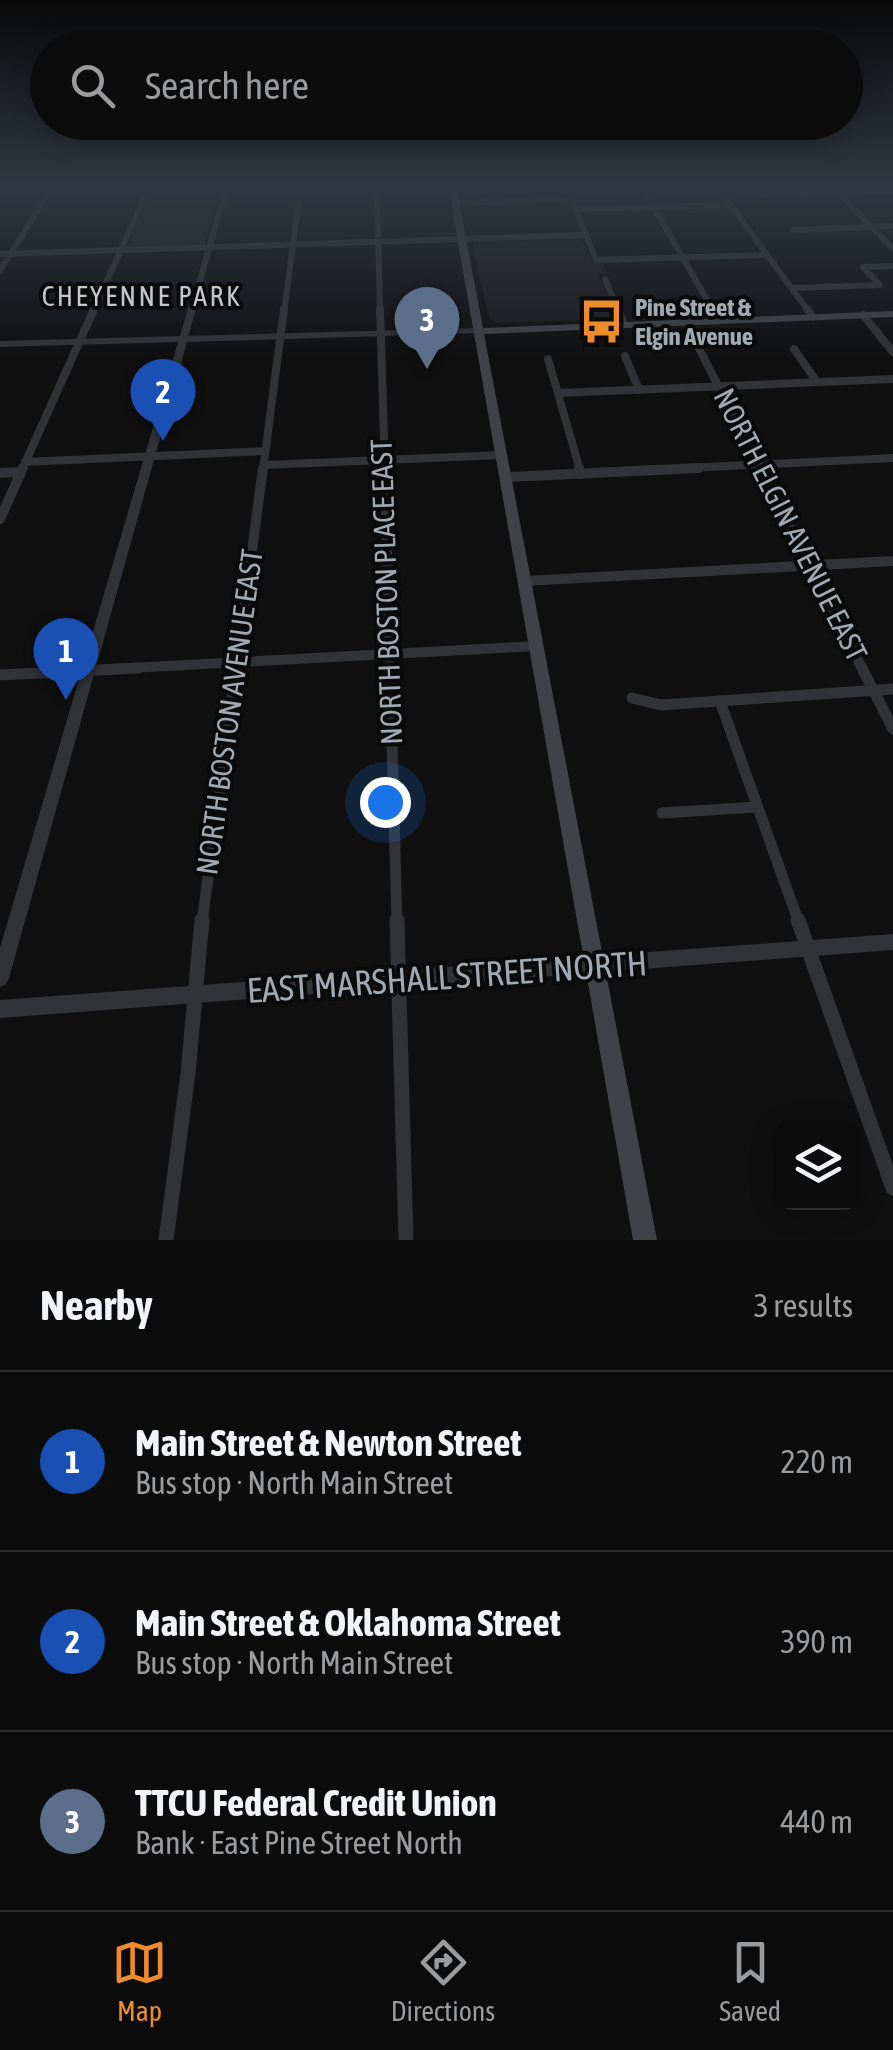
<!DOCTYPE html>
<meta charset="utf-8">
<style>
:root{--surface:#0c0c0d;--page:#1a1a1b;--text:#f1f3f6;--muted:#9a9b9d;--line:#2c2c2e;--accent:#ed8c2c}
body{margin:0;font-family:"Asap Condensed",sans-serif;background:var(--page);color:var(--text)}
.controls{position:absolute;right:30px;bottom:30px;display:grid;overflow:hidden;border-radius:20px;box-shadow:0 5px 25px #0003}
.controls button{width:90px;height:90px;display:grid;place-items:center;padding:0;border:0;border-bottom:2px solid var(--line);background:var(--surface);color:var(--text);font:50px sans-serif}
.you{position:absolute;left:385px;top:802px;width:35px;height:35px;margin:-25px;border:8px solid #fff;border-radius:50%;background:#1a73e8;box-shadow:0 0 0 15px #1a73e833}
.badge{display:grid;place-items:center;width:65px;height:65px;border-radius:50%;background:var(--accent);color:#fff;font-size:32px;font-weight:700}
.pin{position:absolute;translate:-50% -82px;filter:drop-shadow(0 2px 5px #0008)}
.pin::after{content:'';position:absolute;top:52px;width:35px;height:30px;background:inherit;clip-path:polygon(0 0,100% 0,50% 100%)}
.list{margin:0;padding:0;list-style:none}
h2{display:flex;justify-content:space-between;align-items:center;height:130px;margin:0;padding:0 40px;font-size:42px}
h2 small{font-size:32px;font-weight:400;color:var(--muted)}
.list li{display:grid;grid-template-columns:65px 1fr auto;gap:30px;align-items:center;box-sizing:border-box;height:180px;padding:0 40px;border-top:2px solid var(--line)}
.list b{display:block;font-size:38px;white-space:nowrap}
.list p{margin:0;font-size:32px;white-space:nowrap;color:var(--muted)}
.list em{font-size:32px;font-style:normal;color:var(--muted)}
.icon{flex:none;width:55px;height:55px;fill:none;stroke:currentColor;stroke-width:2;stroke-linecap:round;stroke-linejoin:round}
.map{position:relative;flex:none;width:893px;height:1240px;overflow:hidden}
.search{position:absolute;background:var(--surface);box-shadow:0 5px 25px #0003;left:30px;right:30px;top:30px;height:110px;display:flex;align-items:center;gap:25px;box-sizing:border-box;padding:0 35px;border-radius:55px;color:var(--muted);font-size:38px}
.sheet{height:670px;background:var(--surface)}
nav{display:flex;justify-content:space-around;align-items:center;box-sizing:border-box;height:140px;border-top:2px solid var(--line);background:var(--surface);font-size:28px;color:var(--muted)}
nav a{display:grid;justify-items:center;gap:5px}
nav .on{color:var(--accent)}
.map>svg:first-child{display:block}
.built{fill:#1c1c1e}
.green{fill:#1d241d}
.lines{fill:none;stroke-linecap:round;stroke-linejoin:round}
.minor-far4{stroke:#313336;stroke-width:6}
.minor-far3{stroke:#313336;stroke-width:8}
.minor-far2{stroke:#313336;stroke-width:10}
.minor-far1{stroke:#313336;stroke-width:11}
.minor{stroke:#313336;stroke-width:15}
.tertiary{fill:#313336;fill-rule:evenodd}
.secondary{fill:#3f4246;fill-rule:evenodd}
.labels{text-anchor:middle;stroke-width:8;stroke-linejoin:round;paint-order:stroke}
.far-poi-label{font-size:25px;font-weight:bold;fill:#a1a9b2;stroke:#0b0b0c;text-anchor:start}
.far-neighbourhood-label{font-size:28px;letter-spacing:2.5px;fill:#c2c7ce;stroke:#0b0b0c}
.street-label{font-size:30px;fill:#a1a9b2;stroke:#0b0b0c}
.near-street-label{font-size:35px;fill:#a1a9b2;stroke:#0b0b0c}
</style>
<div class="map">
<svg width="893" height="1240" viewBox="0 0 893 1240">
<rect width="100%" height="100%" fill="#101011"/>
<path class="built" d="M582,239L593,263H603L607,273L598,274L617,319L497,323L489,319L472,242Z"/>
<path class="green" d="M153,185H223L204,245L127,247Z"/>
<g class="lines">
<g class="minor-far4">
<path d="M377,185L380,312"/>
<path d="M489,185L496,202"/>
<path d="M528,185L533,201"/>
<path d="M566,185L596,260L767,255"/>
<path d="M641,185L714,312"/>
<path d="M716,185L809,312"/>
<path d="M831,185L893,249"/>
<path d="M765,195L893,191"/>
<path d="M455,203L572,199"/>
<path d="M575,209L731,205"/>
<path d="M793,230L893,226"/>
<path d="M0,254L587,235"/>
<path d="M0,270L54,185"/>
<path d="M605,279L619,312"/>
<path d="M792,288L880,285L863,267L893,266"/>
<path d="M93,312L150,185"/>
<path d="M191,312L227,185"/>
<path d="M284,312L301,185"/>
</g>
<g class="minor-far3">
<path d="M380,309L385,470"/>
<path d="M618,309L624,324"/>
<path d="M713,309L719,320"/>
<path d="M807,309L813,317"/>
<path d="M863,315L893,352"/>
<path d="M685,321L761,470"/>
<path d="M183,340L192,309"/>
<path d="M794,349L817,382"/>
<path d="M625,356L639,390"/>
<path d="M548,359L580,470"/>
<path d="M558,393L893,379"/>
<path d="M25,462L265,451"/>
<path d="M264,465L502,455"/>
<path d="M22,470L94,309"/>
<path d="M263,470L284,309"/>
<path d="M648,470L893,458"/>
</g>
<g class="minor-far2">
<path d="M385,468L390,670"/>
<path d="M579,468L581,474"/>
<path d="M760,468L863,670"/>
<path d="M0,473L21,472"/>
<path d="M506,477L699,468"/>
<path d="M0,519L23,468"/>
<path d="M525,581L893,561"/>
<path d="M92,670L537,646"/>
<path d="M236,670L263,468"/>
</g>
<g class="minor-far1">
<path d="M390,668L397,923"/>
<path d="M862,668L893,729"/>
<path d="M0,675L138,668"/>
<path d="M632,698L661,705L893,689"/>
<path d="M720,701L799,923"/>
<path d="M662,813L757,807"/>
<path d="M202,923L236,668"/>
</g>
<g class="minor">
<path d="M397,920L406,1240"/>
<path d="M798,920L893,1188"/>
<path d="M166,1240L188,1073L202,920"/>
</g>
<g class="tertiary">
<path d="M478,328L481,329V333L187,342L9,978L6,984L0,987V948L178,342L0,347V341Z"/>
<path d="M893,934V950L0,1018V1000Z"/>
</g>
<path class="secondary" d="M448,185H456L483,328L893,311V317L484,334L657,1240H633Z"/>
</g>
<linearGradient id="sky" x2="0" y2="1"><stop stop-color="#090909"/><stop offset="0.52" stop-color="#313743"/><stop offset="1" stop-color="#313743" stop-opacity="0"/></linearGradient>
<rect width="893" height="358" fill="url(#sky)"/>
<defs>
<symbol id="bus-bare" viewBox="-9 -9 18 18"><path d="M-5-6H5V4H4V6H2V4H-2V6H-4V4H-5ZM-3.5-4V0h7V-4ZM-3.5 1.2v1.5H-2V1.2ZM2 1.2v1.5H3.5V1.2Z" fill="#ed8c2c" stroke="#0b0b0c" stroke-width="2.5" paint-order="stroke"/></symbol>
</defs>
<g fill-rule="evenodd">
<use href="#bus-bare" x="570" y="290" width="63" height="63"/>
</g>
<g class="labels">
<g class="far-poi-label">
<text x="635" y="316">Pine Street &amp;<tspan x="635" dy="29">Elgin Avenue</tspan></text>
</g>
<g class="far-neighbourhood-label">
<text x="142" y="306">CHEYENNE PARK</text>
</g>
<g class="street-label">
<text transform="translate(790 525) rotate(63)" y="10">NORTH ELGIN AVENUE EAST</text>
<text transform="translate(387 592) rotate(-92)" y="10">NORTH BOSTON PLACE EAST</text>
<text transform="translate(230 712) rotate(-82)" y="10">NORTH BOSTON AVENUE EAST</text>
</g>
<g class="near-street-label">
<text transform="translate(447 977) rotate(-4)" y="12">EAST MARSHALL STREET NORTH</text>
</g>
</g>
</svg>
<div class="controls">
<button><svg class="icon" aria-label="layers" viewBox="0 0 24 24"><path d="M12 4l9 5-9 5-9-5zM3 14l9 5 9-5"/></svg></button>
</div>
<div class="you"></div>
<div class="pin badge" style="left:66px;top:700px;background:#1a4fb4">1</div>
<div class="pin badge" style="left:163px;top:441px;background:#1a4fb4">2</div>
<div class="pin badge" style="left:427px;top:369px;background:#5c6f8a">3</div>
<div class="search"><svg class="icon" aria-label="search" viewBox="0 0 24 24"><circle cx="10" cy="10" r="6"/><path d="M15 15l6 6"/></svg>Search here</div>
</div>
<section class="sheet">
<h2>Nearby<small>3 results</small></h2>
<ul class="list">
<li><span class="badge" style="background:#1a4fb4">1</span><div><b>Main Street &amp; Newton Street</b><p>Bus stop · North Main Street</p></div><em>220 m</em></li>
<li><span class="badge" style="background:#1a4fb4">2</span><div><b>Main Street &amp; Oklahoma Street</b><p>Bus stop · North Main Street</p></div><em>390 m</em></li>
<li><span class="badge" style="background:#5c6f8a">3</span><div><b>TTCU Federal Credit Union</b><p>Bank · East Pine Street North</p></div><em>440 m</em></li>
</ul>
</section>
<nav>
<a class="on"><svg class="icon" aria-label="map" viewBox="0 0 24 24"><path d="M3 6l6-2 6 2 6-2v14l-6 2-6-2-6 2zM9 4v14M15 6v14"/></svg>Map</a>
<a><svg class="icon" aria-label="directions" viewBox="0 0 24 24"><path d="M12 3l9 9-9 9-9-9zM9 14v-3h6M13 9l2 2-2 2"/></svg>Directions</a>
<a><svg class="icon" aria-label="saved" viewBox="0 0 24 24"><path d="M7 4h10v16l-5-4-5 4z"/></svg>Saved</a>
</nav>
